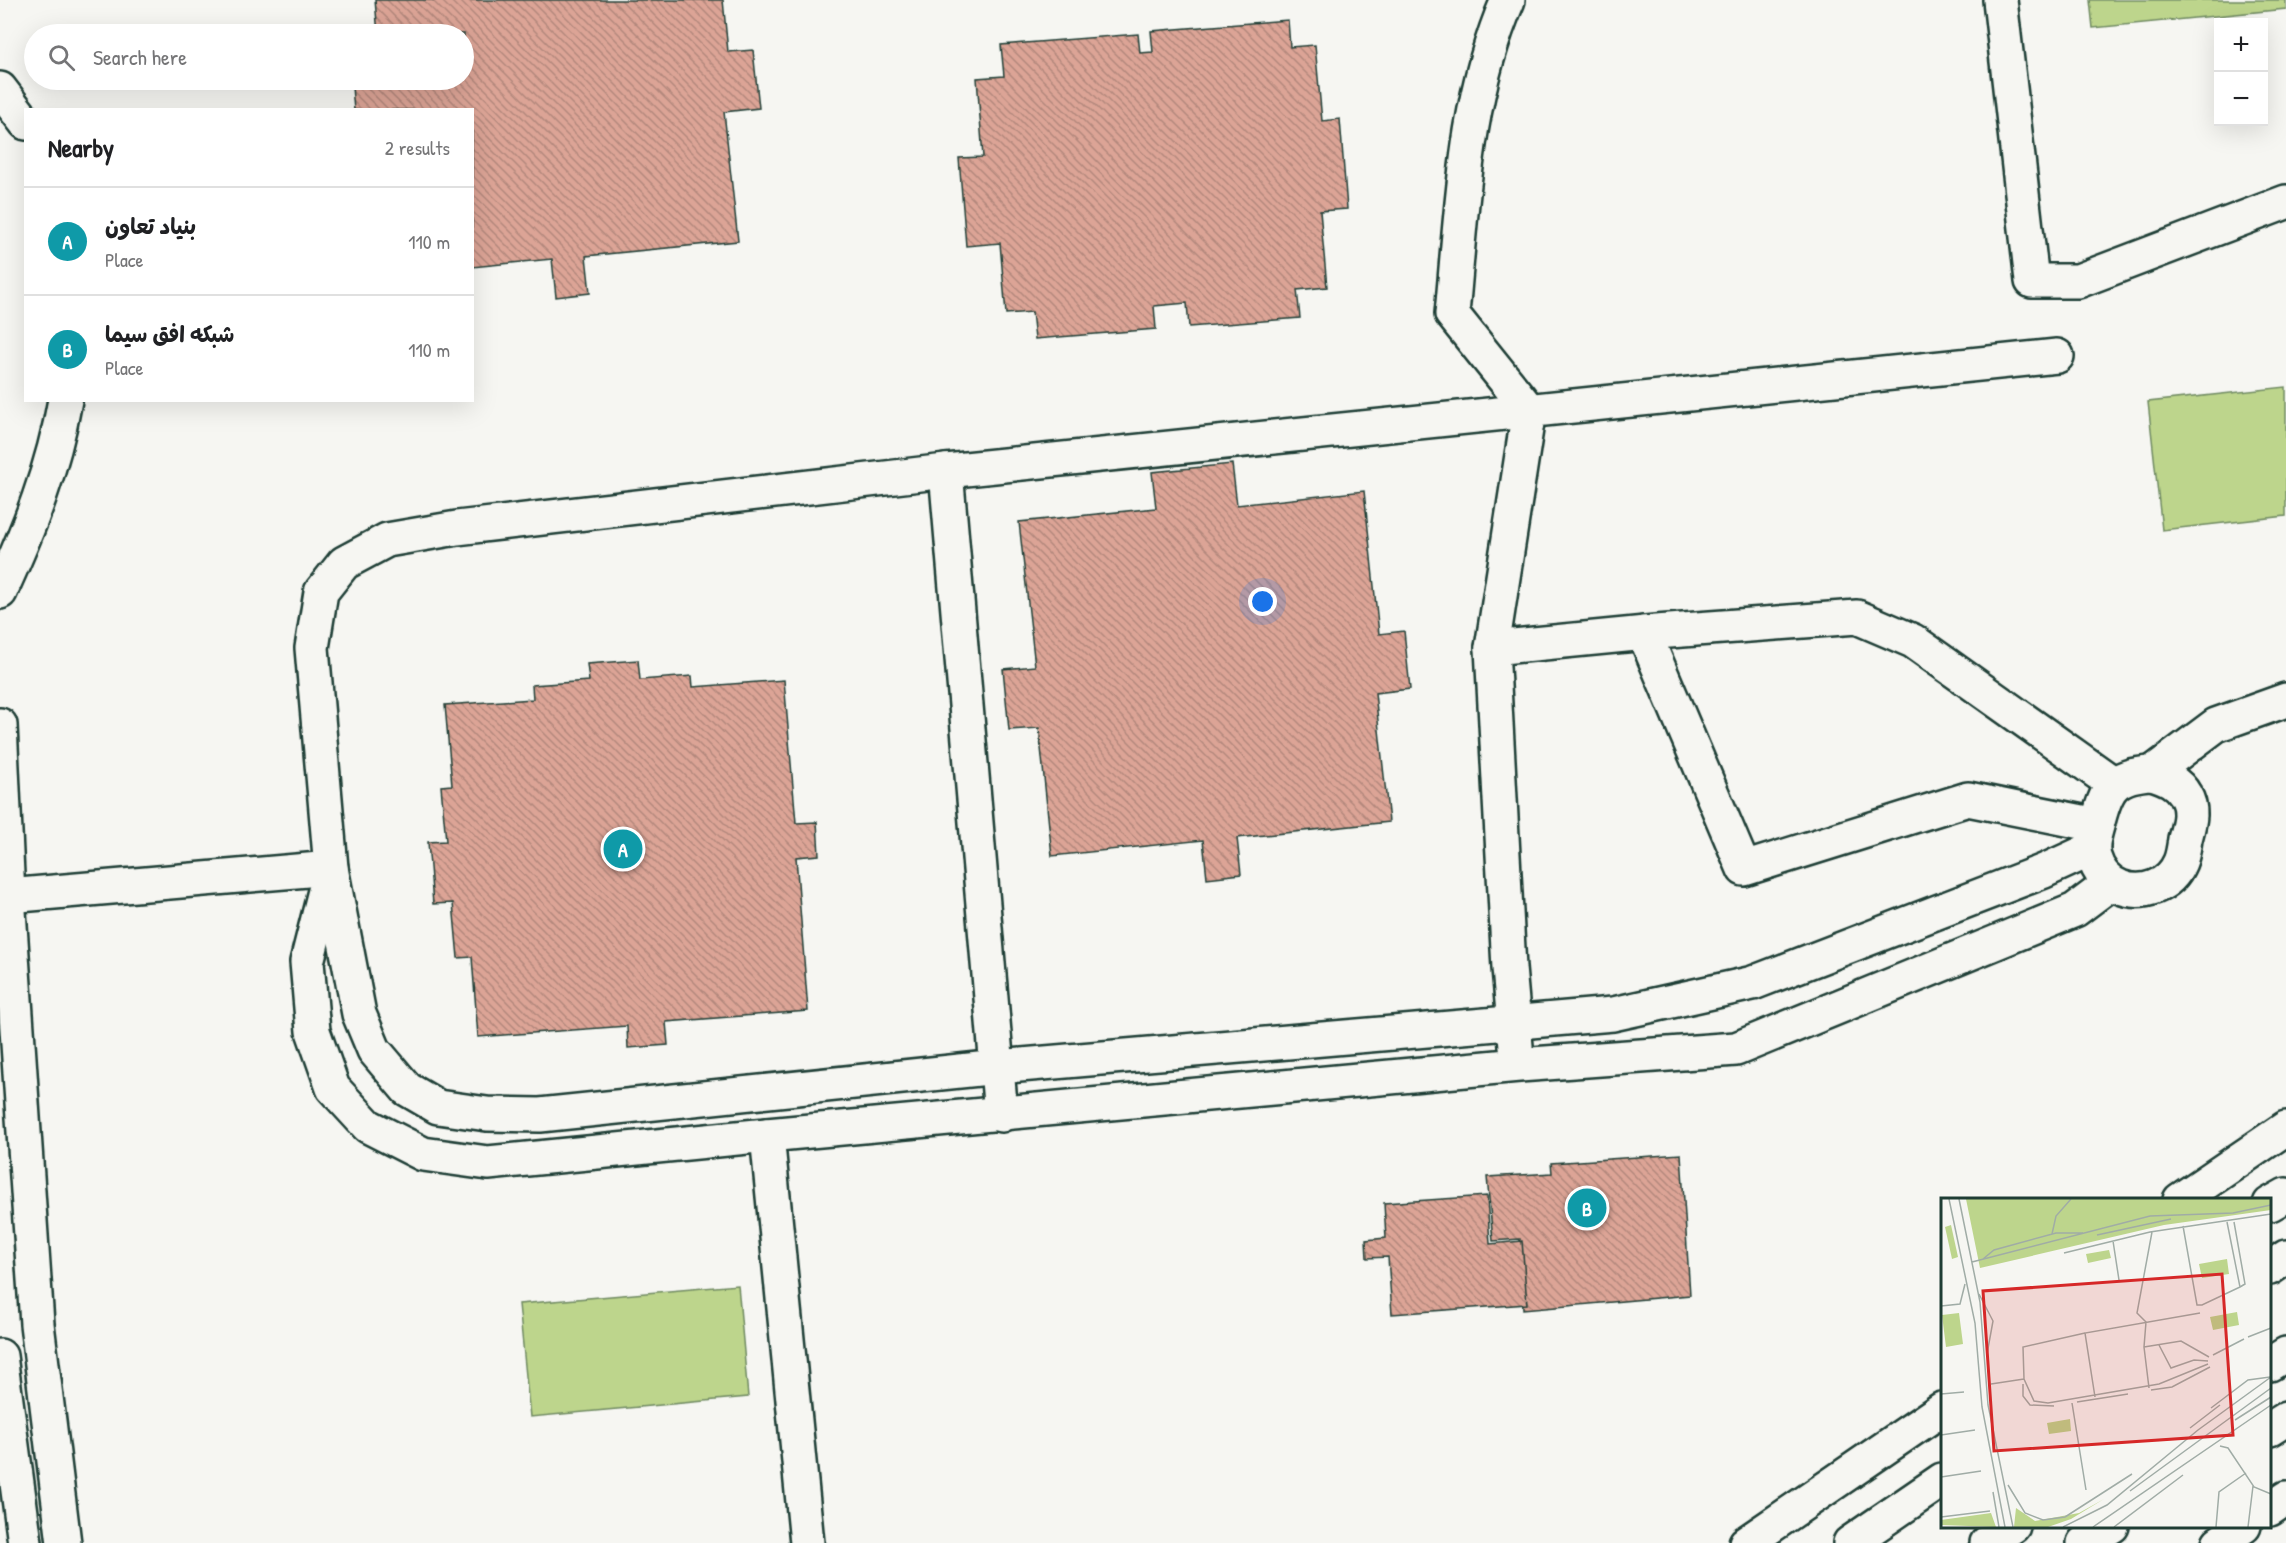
<!DOCTYPE html>
<meta charset="utf-8">
<style>
:root{--surface:#fff;--page:#f6f6f6;--text:#202124;--muted:#757577;--line:#e0e0e0;--accent:#1f3d34}
body{margin:0;font-family:"Patrick Hand","Playpen Sans Arabic",sans-serif;background:var(--page);color:var(--text)}
.controls{position:absolute;right:18px;top:18px;display:grid;overflow:hidden;border-radius:0px;box-shadow:0 6px 24px #0002}
.controls button{width:54px;height:54px;display:grid;place-items:center;padding:0;border:0;border-bottom:2px solid var(--line);background:var(--surface);color:var(--text);font:30px sans-serif}
.you{position:absolute;left:1263px;top:602px;width:21px;height:21px;margin:-15px;border:4px solid #fff;border-radius:50%;background:#1a73e8;box-shadow:0 0 0 9px #1a73e833}
.badge{display:grid;place-items:center;width:39px;height:39px;border-radius:50%;background:var(--accent);color:#fff;font-size:20px;font-weight:700}
.pin{position:absolute;translate:-50% -50%;border:3px solid #fff;box-shadow:0 2px 6px #0006}
.list{margin:0;padding:0;list-style:none}
h2{display:flex;justify-content:space-between;align-items:center;height:78px;margin:0;padding:0 24px;font-size:26px}
h2 small{font-size:20px;font-weight:400;color:var(--muted)}
.list li{display:grid;grid-template-columns:39px 1fr auto;gap:18px;align-items:center;box-sizing:border-box;height:108px;padding:0 24px;border-top:2px solid var(--line)}
.list b{display:block;font-size:22px;white-space:nowrap}
.list p{margin:0;font-size:20px;white-space:nowrap;color:var(--muted)}
.list em{font-size:20px;font-style:normal;color:var(--muted)}
.icon{flex:none;width:33px;height:33px;fill:none;stroke:currentColor;stroke-width:2;stroke-linecap:round;stroke-linejoin:round}
.map{position:relative;flex:none;width:2286px;height:1543px;overflow:hidden}
.search{position:absolute;background:var(--surface);box-shadow:0 6px 24px #0002;left:24px;top:24px;width:450px;height:66px;display:flex;align-items:center;gap:15px;box-sizing:border-box;padding:0 21px;border-radius:33px;color:var(--muted);font-size:22px}
.panel{position:absolute;background:var(--surface);box-shadow:0 6px 24px #0002;left:24px;top:108px;width:450px;height:294px;border-radius:0px}
.map>svg:first-child{display:block}
.pitch{fill:#bdd58c;stroke:#6e8960;stroke-width:1.5}
.building{fill:url(#building-back-hatch);stroke:#1f3d34;stroke-width:1.5}
.lines{fill:none;stroke-linecap:round;stroke-linejoin:round}
.minor-casing{stroke:#1f3d34;stroke-width:38}
.major-casing{stroke:#1f3d34;stroke-width:38}
.highway-casing{stroke:#1f3d34;stroke-width:38}
.minor{stroke:#f6f6f2;stroke-width:33}
.major{stroke:#f6f6f2;stroke-width:33}
.highway{stroke:#f6f6f2;stroke-width:33}
.inset-road{fill:none;stroke:#a0aca6;stroke-width:1.5}
.view{fill:#d62828;fill-opacity:0.15;stroke:#d62828;stroke-width:3}
.inset-edge{fill:none;stroke:#1f3d34;stroke-width:3}
</style>
<div class="map">
<svg width="2286" height="1543" viewBox="0 0 2286 1543">
<defs>
<pattern id="building-back-hatch" width="6" height="6" patternUnits="userSpaceOnUse" patternTransform="scale(1.5)"><rect width="6" height="6" fill="#dca496"/><path d="M-1 5l2 2M0 0l6 6M5-1l2 2" fill="none" stroke="#b2877b"/></pattern>
</defs>
<rect width="100%" height="100%" fill="#f6f6f2"/>
<filter id="ink" filterUnits="userSpaceOnUse"><feTurbulence type="fractalNoise" baseFrequency=".0167" numOctaves="2"/><feDisplacementMap in="SourceGraphic" scale="12" xChannelSelector="R" yChannelSelector="G"/><feConvolveMatrix kernelMatrix="1 2 1 2 8 2 1 2 1" color-interpolation-filters="sRGB"/></filter>
<g filter="url(#ink)">
<g class="pitch">
<path d="M2090,0H2286V9L2093,28Z"/>
<path d="M2286,387V516L2162,530L2148,402Z"/>
<path d="M738,1285L748,1397L530,1417L519,1304Z"/>
</g>
<g class="building">
<path d="M375,0H723L728,52L753,50L759,108L724,112L738,241L586,256L590,293L556,297L552,259L472,267V110H354L352,87L384,84L383,80H464V34H378Z"/>
<path d="M1288,20L1290,47L1315,45L1322,121L1340,119L1347,209L1320,211L1327,287L1297,290L1300,318L1189,327L1187,303L1154,306L1156,329L1035,339L1032,312L1006,314L1000,243L966,246L959,158L983,157L977,78L1004,76L1001,45L1138,34L1140,53L1153,52L1151,31Z"/>
<path d="M1232,464L1237,505L1364,491L1379,634L1404,631L1410,689L1375,693L1389,822L1237,838L1241,874L1207,878L1203,840L1052,856L1039,728L1009,730L1003,669L1035,666L1019,522L1156,508L1152,472Z"/>
<path d="M638,660L640,680L692,676L693,687L784,680L796,823L817,822L819,855L796,857L808,1011L666,1022L668,1045L628,1048L627,1026L478,1037L472,957L458,958L453,903L433,904L428,842L446,841L441,786L452,785L445,705L533,699L532,685L589,681L587,664Z"/>
<path d="M1681,1154L1690,1295L1523,1310L1520,1239L1493,1241L1487,1177L1552,1173L1551,1163Z"/>
<path d="M1487,1196L1490,1244L1522,1241L1527,1304L1392,1314L1388,1257L1367,1258L1366,1240L1386,1238L1384,1203Z"/>
</g>
<g class="lines">
<defs>
<g id="minor">
<path d="M1508,0C1465,98 1462,208 1452,314L1529,410L1492,648L1509,968L1516,1046"/>
<path d="M2000,0L2032,281H2078L2286,202"/>
<path d="M0,89L26,123"/>
<path d="M946,471L457,528L387,540L344,563L321,592L312,648L331,868L359,1014L374,1050L407,1089L438,1107L487,1114L540,1115L998,1067L1613,1014L1753,983L2044,871L2092,849"/>
<path d="M0,592C29,529 53,469 65,400"/>
<path d="M1644,633L1744,869L1968,799L2097,825"/>
<path d="M1492,648L1656,632L1857,617L1913,641L2114,784"/>
<path d="M2152,773C2165,777 2178,782 2185,795C2194,810 2189,824 2185,839C2184,846 2183,855 2180,862C2170,886 2143,896 2120,887C2106,881 2098,871 2094,857C2091,846 2094,837 2097,826C2106,789 2112,775 2152,773Z"/>
<path d="M2152,773L2216,725L2286,700"/>
<path d="M328,879L307,962L313,1031L333,1088L368,1126L423,1154L488,1163L767,1135L1519,1065L1736,1049L2075,910L2111,883"/>
<path d="M8,896L331,868"/>
<path d="M1001,1115L946,471L2057,356"/>
<path d="M767,1135L807,1543"/>
<path d="M2180,1200L2286,1128"/>
</g>
<g id="major">
<path d="M0,725L8,896L37,1324L64,1543"/>
<path d="M0,1356L25,1543"/>
</g>
<g id="highway">
<path d="M2270,1204L2286,1195"/>
<path d="M2270,1268L2286,1257"/>
<path d="M2270,1364L2286,1354"/>
<path d="M2270,1429L2286,1419"/>
<path d="M2270,1509L2286,1498"/>
<path d="M1746,1543L1942,1409"/>
<path d="M1850,1543L1942,1480"/>
<path d="M1987,1543L2013,1526"/>
<path d="M2084,1543L2112,1526"/>
<path d="M2219,1543L2244,1526"/>
</g>
</defs>
<use href="#minor" class="minor-casing"/>
<use href="#major" class="major-casing"/>
<use href="#highway" class="highway-casing"/>
<use href="#minor" class="minor"/>
<use href="#major" class="major"/>
<use href="#highway" class="highway"/>
</g>
</g>
<g transform="translate(1941 1198)">
<rect width="330" height="330" fill="#f6f6f2"/>
<path d="M163,301L130,321L107,329H73L75,310L94,323L138,315ZM50,315L55,329L0,327V322Z" fill="#bdd58c"/>
<path d="M10,27L17,59L11,61L4,29Z" fill="#bdd58c"/>
<path d="M25,1H330V12L223,27L39,70ZM168,52L170,60L147,65L145,56ZM286,61L288,76L261,80L258,66ZM296,114L298,127L272,132L269,119ZM18,115L22,146L5,149L1,117ZM129,221L130,233L108,236L106,225Z" fill="#bdd58c"/>
<path class="inset-road" d="M8,1L34,125L41,209L64,329M18,1L39,104L47,207L72,329M293,24L304,86L299,89M242,28L256,107H261L299,89L286,24M111,36L115,18L130,1M156,37L230,21M172,43L178,82M123,55L209,34L330,16M42,61L53,52L115,35H142M31,64L209,18L292,15L330,7M38,96L52,123L46,156M0,108L19,106L24,86M144,135L82,149L83,181L93,203L107,205L218,186L267,166M307,139L330,130M218,147L230,170L253,162L267,163M203,149L240,143L268,159M272,157L303,141M50,186L83,181M82,186V198L89,207L113,208M208,190L203,149L205,124L196,115L211,34M210,192L231,189L269,169M0,196L23,194M154,199L144,135L259,115M136,204L187,196M131,205L145,292M270,210L307,182L329,179M294,222L330,199M249,230L279,207M0,237L34,232M279,248L287,250L313,289L330,296M0,279L40,273M67,287L84,315L102,322L124,319M189,293L330,190M52,294L58,329M0,319L49,313M124,319L191,276M122,329L166,307L257,232L330,179M152,329L330,207M173,329L242,277M275,329L278,294L305,275M307,329L312,288"/>
<path class="view" d="M281,76L292,237L53,253L42,93Z"/>
<rect width="330" height="330" class="inset-edge"/>
</g>
</svg>
<div class="controls">
<button>+</button>
<button>−</button>
</div>
<div class="you"></div>
<div class="pin badge" style="left:623px;top:849px;background:#0f9aa8">A</div>
<div class="pin badge" style="left:1587px;top:1208px;background:#0f9aa8">B</div>
<div class="search"><svg class="icon" aria-label="search" viewBox="0 0 24 24"><circle cx="10" cy="10" r="6"/><path d="M15 15l6 6"/></svg>Search here</div>
<section class="panel">
<h2>Nearby<small>2 results</small></h2>
<ul class="list">
<li><span class="badge" style="background:#0f9aa8">A</span><div><b>بنیاد تعاون</b><p>Place</p></div><em>110 m</em></li>
<li><span class="badge" style="background:#0f9aa8">B</span><div><b>شبکه افق سیما</b><p>Place</p></div><em>110 m</em></li>
</ul>
</section>
</div>
